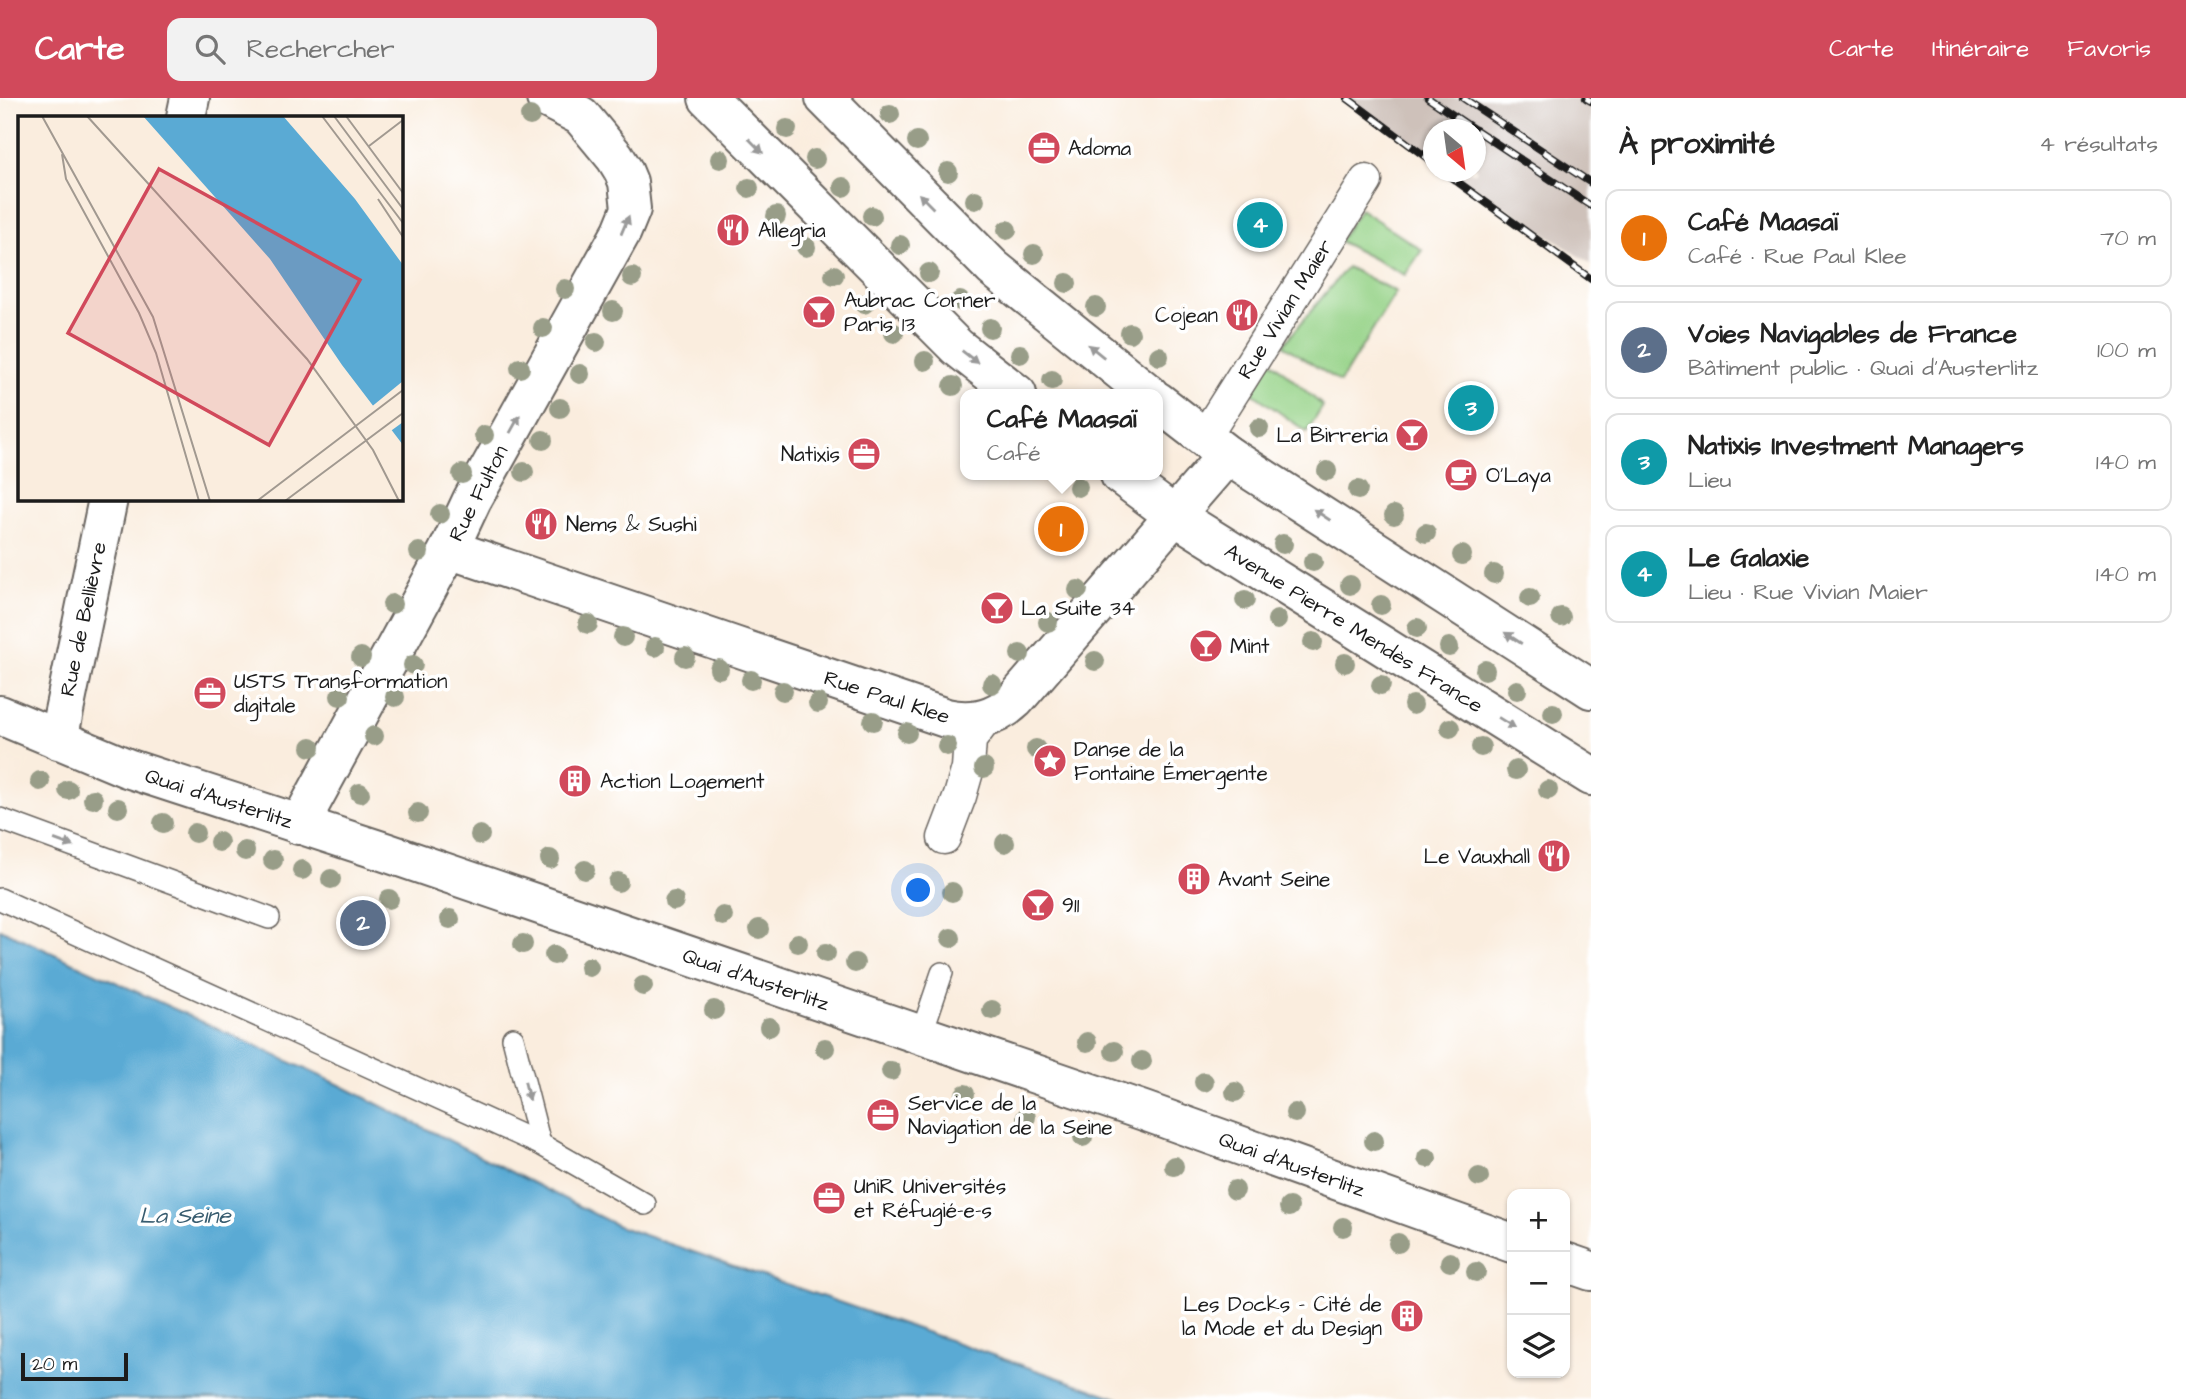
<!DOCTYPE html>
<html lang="fr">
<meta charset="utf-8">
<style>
:root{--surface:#fff;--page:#f2f2f2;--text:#222;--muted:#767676;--line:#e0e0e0;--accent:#d1495b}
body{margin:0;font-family:"Architects Daughter",sans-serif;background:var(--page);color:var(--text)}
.controls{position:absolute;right:21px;bottom:21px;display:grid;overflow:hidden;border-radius:14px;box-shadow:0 2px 5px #0004}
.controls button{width:63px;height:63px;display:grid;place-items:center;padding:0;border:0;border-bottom:2px solid var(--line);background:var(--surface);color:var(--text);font:35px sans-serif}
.compass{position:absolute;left:1423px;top:21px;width:63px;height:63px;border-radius:50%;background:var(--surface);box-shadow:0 2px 5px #0004;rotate:151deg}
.scale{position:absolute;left:21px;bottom:18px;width:107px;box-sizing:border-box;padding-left:7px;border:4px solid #1c1c1c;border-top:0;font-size:19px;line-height:24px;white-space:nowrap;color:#1c1c1c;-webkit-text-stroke:5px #fff;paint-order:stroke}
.you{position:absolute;left:919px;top:793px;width:24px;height:24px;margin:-18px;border:5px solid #fff;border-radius:50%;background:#1a73e8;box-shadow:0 0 0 10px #1a73e833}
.badge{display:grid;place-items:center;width:46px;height:46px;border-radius:50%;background:var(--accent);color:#fff;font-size:23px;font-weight:700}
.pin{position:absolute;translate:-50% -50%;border:4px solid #fff;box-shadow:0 2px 7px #0006}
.popup{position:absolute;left:960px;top:291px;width:203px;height:91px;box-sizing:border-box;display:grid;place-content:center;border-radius:14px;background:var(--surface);filter:drop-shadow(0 2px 5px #0005);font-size:23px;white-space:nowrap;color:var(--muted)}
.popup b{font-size:26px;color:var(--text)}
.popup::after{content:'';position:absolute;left:50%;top:100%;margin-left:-14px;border:14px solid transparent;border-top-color:var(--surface)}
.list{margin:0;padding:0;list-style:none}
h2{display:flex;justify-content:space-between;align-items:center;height:91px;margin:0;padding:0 28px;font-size:30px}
h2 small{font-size:23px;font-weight:400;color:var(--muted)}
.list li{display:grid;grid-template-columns:46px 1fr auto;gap:21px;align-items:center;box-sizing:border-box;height:98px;margin:0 14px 14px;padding:0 14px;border:2px solid var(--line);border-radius:14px}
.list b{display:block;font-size:26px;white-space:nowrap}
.list p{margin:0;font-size:23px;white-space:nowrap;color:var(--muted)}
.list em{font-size:23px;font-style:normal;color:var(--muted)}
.icon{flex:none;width:38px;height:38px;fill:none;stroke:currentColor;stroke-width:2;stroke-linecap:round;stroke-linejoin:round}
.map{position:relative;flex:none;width:1591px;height:1301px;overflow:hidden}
header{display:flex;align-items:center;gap:42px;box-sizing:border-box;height:98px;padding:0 35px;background:var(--accent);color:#fff}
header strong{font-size:33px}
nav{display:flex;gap:38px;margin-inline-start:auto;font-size:24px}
.search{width:490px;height:63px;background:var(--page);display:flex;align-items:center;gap:18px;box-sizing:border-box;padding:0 24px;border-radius:14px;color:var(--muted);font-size:26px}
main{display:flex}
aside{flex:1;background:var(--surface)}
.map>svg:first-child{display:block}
.industrial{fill:#cec1ba}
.green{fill:#96d388;stroke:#597852;stroke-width:2}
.water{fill:#5aaad4;stroke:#3b6378;stroke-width:2}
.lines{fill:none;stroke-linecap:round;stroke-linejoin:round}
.service-casing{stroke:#6a6560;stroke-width:24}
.pedestrian-casing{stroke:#6a6560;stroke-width:35}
.minor-casing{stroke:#6a6560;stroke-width:42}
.tertiary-casing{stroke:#6a6560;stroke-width:42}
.primary-casing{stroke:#6a6560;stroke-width:42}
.service{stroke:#fff;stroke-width:21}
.pedestrian{stroke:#fff;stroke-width:32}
.minor{stroke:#fff;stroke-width:38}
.tertiary{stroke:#fff;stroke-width:38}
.primary{stroke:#fff;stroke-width:38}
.rail-casing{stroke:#1c1c1c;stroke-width:8}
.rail{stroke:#fff;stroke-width:5;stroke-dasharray:16;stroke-linecap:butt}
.tree{fill:#989d88}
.oneway{fill:#999}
.labels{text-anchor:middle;stroke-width:7;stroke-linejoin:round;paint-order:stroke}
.poi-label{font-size:21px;fill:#1c1c1c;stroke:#fff;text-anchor:start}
.street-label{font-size:21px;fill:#1c1c1c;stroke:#fff}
.water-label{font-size:23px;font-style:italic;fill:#385c6f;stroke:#fff}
.inset-road{fill:none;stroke:#a19990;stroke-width:2}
.view{fill:#d1495b;fill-opacity:0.15;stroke:#d1495b;stroke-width:3.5}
.inset-edge{fill:none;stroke:#1c1c1c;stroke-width:3.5}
</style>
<header>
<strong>Carte</strong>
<div class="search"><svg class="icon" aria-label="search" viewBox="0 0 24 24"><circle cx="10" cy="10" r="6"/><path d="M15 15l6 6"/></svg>Rechercher</div>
<nav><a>Carte</a><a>Itinéraire</a><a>Favoris</a></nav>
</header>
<main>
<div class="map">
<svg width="1591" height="1301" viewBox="0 0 1591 1301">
<rect width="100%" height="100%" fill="#fff"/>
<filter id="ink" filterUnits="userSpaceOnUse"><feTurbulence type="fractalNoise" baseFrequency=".0143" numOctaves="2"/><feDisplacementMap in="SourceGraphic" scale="14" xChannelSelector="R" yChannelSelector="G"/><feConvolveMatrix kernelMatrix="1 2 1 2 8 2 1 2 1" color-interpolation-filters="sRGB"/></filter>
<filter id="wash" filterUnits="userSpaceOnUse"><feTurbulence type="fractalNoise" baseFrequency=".00686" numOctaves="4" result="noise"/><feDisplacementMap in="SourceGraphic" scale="28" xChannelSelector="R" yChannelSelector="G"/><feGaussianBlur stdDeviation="1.57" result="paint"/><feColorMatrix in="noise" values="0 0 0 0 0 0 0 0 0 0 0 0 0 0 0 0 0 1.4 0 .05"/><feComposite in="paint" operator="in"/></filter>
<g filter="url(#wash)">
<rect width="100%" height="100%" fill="#faedde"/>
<path class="industrial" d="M1342,0H1591V166L1452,74H1476V32H1434L1433,61Z"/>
<g class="green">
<path d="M1360,111L1422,152L1405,177L1339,143Z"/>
<path d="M1347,169L1396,194L1340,284L1283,247Z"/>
<path d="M1268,260L1323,308L1307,334L1248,292Z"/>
</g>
<path class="water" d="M0,831L338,986L618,1128L1120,1301H0Z"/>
</g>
<g filter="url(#ink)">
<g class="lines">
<defs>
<g id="service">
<path d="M0,721L269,820"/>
<path d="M0,801L540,1046L645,1106"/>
<path d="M921,937L942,875"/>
<path d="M513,940L540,1046"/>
</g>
<g id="pedestrian">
<path d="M1204,340L1366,83"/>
<path d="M944,740L960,698L968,670L970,642L988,618"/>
</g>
<g id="minor">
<path d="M186,19L190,0"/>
<path d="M449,451L946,620C972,626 996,620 1015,602L1227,357"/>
<path d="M58,642L108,401"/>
<path d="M299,727L449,451L472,402L622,133L631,111L628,84L623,72L615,59L581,18L546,0"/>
</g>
<g id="tertiary">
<path d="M708,0L957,249L1017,296"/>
<path d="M825,0L993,170L1149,296"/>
<path d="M1157,303L1227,357L1591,591"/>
<path d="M1120,377L1175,418L1591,678"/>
</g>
<g id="primary">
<path d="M0,617L127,670L385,754L1144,1013L1512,1145"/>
<path d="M1565,1164L1591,1173"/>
</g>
</defs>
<use href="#service" class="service-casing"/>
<use href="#pedestrian" class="pedestrian-casing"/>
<use href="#minor" class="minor-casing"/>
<use href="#tertiary" class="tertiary-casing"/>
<use href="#primary" class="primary-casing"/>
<use href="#service" class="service"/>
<use href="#pedestrian" class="pedestrian"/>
<use href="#minor" class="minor"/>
<use href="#tertiary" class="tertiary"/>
<use href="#primary" class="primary"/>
<defs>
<g id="rail">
<path d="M1347,0L1434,65"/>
<path d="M1428,0L1475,32"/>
<path d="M1463,0L1591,85"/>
<path d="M1586,0L1591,3"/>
<path d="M1476,32L1591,108"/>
<path d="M1444,74L1591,181"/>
</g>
</defs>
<use href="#rail" class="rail-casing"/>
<use href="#rail" class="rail"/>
</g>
<g class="tree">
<circle cx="890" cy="16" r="10"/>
<circle cx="530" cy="18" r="10"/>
<circle cx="787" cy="31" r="10"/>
<circle cx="917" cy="43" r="10"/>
<circle cx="720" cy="61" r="10"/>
<circle cx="815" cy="61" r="10"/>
<circle cx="948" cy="74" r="10"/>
<circle cx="843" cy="89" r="10"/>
<circle cx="749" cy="90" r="10"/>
<circle cx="975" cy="102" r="10"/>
<circle cx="776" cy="118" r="10"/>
<circle cx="872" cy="118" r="10"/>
<circle cx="1007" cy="132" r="10"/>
<circle cx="900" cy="147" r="10"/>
<circle cx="806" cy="149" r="10"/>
<circle cx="1034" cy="156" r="10"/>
<circle cx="929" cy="175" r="10"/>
<circle cx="834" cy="177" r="10"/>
<circle cx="632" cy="179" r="10"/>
<circle cx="1067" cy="185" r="10"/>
<circle cx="565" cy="191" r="10"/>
<circle cx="960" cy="203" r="10"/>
<circle cx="864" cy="206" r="10"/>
<circle cx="1096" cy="209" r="10"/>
<circle cx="613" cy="213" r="10"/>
<circle cx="543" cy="230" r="10"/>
<circle cx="990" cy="230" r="10"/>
<circle cx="894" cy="235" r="10"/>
<circle cx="1130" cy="235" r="10"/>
<circle cx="596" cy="244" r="10"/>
<circle cx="1020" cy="256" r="10"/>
<circle cx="1159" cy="258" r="10"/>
<circle cx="925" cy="263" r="10"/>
<circle cx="520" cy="270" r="10"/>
<circle cx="580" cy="276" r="10"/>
<circle cx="1052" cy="282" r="10"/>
<circle cx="953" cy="288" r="10"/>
<circle cx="560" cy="310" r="10"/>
<circle cx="1259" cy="330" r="10"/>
<circle cx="484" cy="337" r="10"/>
<circle cx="543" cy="342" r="10"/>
<circle cx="1327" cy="373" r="10"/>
<circle cx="524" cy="374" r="10"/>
<circle cx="462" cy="376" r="10"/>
<circle cx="1078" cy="389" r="10"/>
<circle cx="1358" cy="392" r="10"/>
<circle cx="440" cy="416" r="10"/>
<circle cx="1394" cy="417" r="10"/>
<circle cx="1426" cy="435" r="10"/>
<circle cx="1283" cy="446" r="10"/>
<circle cx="419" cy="454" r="10"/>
<circle cx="1462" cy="457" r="10"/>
<circle cx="1313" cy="464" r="10"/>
<circle cx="1494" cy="476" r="10"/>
<circle cx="1350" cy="487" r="10"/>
<circle cx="1078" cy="492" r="10"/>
<circle cx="1530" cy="500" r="10"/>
<circle cx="1245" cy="502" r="10"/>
<circle cx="392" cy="506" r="10"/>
<circle cx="1381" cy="507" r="10"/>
<circle cx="1561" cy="519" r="10"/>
<circle cx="1277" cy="522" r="10"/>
<circle cx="1048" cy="524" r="10"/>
<circle cx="588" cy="526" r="10"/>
<circle cx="1417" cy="530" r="10"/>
<circle cx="623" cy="539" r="10"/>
<circle cx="1313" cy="544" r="10"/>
<circle cx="655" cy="549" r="10"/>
<circle cx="1449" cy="549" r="10"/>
<circle cx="1020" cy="556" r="10"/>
<circle cx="361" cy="559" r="10"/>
<circle cx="685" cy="559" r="10"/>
<circle cx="1095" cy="563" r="10"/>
<circle cx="1345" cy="565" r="10"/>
<circle cx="413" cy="567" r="10"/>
<circle cx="719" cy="571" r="10"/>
<circle cx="1485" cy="572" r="10"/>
<circle cx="751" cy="582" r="10"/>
<circle cx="992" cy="586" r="10"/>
<circle cx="1381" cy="587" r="10"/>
<circle cx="1517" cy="592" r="10"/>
<circle cx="783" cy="593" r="10"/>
<circle cx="340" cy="598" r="10"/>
<circle cx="395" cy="599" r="10"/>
<circle cx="818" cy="605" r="10"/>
<circle cx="1413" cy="607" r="10"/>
<circle cx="1553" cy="615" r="10"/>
<circle cx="873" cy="623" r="10"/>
<circle cx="1450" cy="630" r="10"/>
<circle cx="907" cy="635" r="10"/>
<circle cx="374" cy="638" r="10"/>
<circle cx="947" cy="648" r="10"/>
<circle cx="311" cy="649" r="10"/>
<circle cx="1481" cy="649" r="10"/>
<circle cx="1036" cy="651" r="10"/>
<circle cx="984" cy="670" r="10"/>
<circle cx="1516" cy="672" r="10"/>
<circle cx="40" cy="683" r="10"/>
<circle cx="68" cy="692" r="10"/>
<circle cx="1548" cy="692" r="10"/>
<circle cx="360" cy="695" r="10"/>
<circle cx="93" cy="701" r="10"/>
<circle cx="118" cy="710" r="10"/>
<circle cx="418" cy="715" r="10"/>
<circle cx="163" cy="725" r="10"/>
<circle cx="195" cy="735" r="10"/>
<circle cx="480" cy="737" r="10"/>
<circle cx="219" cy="744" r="10"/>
<circle cx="1005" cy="745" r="10"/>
<circle cx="245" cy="753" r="10"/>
<circle cx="550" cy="761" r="10"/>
<circle cx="273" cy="762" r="10"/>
<circle cx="302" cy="772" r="10"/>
<circle cx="585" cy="772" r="10"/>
<circle cx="331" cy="781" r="10"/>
<circle cx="618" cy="784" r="10"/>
<circle cx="952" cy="794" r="10"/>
<circle cx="389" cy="801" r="10"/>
<circle cx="674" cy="803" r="10"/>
<circle cx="723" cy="818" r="10"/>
<circle cx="450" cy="821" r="10"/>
<circle cx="759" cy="831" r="10"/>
<circle cx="951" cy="840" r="10"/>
<circle cx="798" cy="845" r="10"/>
<circle cx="523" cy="846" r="10"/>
<circle cx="826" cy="855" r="10"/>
<circle cx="554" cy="857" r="10"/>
<circle cx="855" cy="865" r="10"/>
<circle cx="589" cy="869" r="10"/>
<circle cx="643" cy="888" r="10"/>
<circle cx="714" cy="912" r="10"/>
<circle cx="992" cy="912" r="10"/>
<circle cx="769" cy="929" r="10"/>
<circle cx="1087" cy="944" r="10"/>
<circle cx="825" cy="950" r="10"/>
<circle cx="1114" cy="953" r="10"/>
<circle cx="1142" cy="963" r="10"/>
<circle cx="891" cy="973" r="10"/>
<circle cx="1204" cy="984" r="10"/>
<circle cx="1235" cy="994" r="10"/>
<circle cx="965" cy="996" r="10"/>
<circle cx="1295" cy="1015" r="10"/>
<circle cx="1026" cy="1019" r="10"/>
<circle cx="1083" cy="1039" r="10"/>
<circle cx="1374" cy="1043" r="10"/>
<circle cx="1427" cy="1060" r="10"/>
<circle cx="1174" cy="1068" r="10"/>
<circle cx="1479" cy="1079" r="10"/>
<circle cx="1235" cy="1092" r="10"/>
<circle cx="1289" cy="1109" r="10"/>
<circle cx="1343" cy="1129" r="10"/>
<circle cx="1398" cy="1145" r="10"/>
<circle cx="1450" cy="1164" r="10"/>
<circle cx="1476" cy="1174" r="10"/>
</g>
<defs><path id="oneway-solid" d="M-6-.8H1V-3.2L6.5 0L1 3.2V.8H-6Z" transform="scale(1.75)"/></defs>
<g class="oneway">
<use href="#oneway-solid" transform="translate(756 48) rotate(45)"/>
<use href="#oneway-solid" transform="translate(926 103) rotate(-135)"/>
<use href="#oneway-solid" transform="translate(625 127) rotate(-67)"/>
<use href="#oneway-solid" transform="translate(1096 253) rotate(-141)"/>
<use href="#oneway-solid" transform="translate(970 259) rotate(38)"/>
<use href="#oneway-solid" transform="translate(515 326) rotate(-61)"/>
<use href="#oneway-solid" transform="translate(1322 417) rotate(-147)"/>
<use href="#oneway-solid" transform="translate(1513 540) rotate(-147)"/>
<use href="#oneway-solid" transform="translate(1507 625) rotate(32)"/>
<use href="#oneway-solid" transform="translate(64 745) rotate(20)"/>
<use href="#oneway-solid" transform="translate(527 993) rotate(76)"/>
</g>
</g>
<defs>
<symbol id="office-disc" viewBox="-11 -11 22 22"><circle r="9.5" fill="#d1495b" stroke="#fff"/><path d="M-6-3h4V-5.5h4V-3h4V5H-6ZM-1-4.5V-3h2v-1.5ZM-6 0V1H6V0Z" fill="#fff"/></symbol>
<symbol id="restaurant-disc" viewBox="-11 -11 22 22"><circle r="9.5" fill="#d1495b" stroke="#fff"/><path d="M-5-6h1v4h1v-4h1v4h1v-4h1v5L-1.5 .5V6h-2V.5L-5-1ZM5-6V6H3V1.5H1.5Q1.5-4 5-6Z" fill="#fff"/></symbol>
<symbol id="bar-disc" viewBox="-11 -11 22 22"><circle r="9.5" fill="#d1495b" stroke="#fff"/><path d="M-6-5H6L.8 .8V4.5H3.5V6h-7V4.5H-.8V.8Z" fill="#fff"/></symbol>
<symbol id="cafe-disc" viewBox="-11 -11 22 22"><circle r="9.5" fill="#d1495b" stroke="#fff"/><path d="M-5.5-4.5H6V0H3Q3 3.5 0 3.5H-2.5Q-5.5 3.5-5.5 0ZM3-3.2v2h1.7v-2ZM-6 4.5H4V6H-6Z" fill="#fff"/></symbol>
<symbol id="sight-disc" viewBox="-11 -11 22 22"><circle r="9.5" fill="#d1495b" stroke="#fff"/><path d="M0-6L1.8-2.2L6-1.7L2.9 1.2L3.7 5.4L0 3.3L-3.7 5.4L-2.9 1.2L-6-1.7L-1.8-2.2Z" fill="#fff"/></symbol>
<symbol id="building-disc" viewBox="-11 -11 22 22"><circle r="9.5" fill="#d1495b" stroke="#fff"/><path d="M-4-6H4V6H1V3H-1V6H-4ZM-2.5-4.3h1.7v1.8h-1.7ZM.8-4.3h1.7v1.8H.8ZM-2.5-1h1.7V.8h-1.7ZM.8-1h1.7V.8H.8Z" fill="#fff"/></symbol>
</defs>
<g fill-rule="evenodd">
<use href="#office-disc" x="1025" y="31" width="38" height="38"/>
<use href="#restaurant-disc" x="714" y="113" width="38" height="38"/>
<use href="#bar-disc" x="800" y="195" width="38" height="38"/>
<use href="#restaurant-disc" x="1223" y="198" width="38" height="38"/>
<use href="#bar-disc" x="1393" y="318" width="38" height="38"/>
<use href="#office-disc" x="845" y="337" width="38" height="38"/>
<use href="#cafe-disc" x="1442" y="358" width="38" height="38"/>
<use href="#restaurant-disc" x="522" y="407" width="38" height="38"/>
<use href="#bar-disc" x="978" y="491" width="38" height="38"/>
<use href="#bar-disc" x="1187" y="529" width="38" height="38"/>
<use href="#office-disc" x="191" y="576" width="38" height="38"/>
<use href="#sight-disc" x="1031" y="644" width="38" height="38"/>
<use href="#building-disc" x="556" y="664" width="38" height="38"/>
<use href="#restaurant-disc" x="1535" y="739" width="38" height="38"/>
<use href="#building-disc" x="1175" y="762" width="38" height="38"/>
<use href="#bar-disc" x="1019" y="788" width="38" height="38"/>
<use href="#office-disc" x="864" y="998" width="38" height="38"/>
<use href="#office-disc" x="810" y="1081" width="38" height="38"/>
<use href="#building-disc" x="1388" y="1199" width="38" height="38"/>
</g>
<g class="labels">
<g class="poi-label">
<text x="1068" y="57">Adoma</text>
<text x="758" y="139">Allegria</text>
<text x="844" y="209">Aubrac Corner<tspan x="844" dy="24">Paris 13</tspan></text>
<text x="1218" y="224" text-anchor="end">Cojean</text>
<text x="1388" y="344" text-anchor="end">La Birreria</text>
<text x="840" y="363" text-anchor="end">Natixis</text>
<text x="1486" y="384">O’Laya</text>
<text x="566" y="433">Nems &amp; Sushi</text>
<text x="1021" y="517">La Suite 34</text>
<text x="1230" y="555">Mint</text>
<text x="234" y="590">USTS Transformation<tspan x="234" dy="24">digitale</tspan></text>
<text x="1074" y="658">Danse de la<tspan x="1074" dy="24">Fontaine Émergente</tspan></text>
<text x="600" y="690">Action Logement</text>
<text x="1530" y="765" text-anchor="end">Le Vauxhall</text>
<text x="1218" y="788">Avant Seine</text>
<text x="1062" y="814">911</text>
<text x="908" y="1012">Service de la<tspan x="908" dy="24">Navigation de la Seine</tspan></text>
<text x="854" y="1095">UniR Universités<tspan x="854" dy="24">et Réfugié-e-s</tspan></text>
<text x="1382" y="1213" text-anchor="end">Les Docks - Cité de<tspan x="1382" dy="24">la Mode et du Design</tspan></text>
</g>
<g class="street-label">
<text transform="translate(1285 211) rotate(-58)" y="7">Rue Vivian Maier</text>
<text transform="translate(478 395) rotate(-63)" y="7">Rue Fulton</text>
<text transform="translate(83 521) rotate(-78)" y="7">Rue de Bellièvre</text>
<text transform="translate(1354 530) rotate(32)" y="7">Avenue Pierre Mendès France</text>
<text transform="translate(887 599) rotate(18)" y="7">Rue Paul Klee</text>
<text transform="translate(219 700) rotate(18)" y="7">Quai d'Austerlitz</text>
<text transform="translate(756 881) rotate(19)" y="7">Quai d'Austerlitz</text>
<text transform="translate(1292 1066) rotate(20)" y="7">Quai d'Austerlitz</text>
</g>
<g class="water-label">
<text x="185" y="1125">La Seine</text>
</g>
</g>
<g transform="translate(18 18)">
<rect width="385" height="385" fill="#faedde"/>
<path d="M125,0H265L337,83L385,149V329L324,249L252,143Z" fill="#5aaad4"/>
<path d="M385,265V306L370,317L352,292Z" fill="#faedde"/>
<path class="inset-road" d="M24,0L135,201L192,385M69,0L289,243L355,334L381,385M304,0L385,107M316,0L385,93M328,0L385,77M351,30L385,4M44,38L48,63L121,197L138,237L181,385M360,83L385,121M239,385L385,274M267,385L385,297"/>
<path class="view" d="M141,53L342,164L251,329L50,217Z"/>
<rect width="385" height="385" class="inset-edge"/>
</g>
</svg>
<div class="controls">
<button>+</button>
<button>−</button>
<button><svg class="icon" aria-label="layers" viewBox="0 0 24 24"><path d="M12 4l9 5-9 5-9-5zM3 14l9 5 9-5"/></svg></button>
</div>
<svg class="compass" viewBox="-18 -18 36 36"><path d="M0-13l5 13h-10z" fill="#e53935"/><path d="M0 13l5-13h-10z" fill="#767676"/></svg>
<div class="scale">20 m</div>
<div class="you"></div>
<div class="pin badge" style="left:1061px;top:431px;background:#e8710a">1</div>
<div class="popup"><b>Café Maasaï</b>Café</div>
<div class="pin badge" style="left:363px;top:825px;background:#5c6f8a">2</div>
<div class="pin badge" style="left:1471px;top:310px;background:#0f9aa8">3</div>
<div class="pin badge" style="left:1260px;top:127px;background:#0f9aa8">4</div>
</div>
<aside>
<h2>À proximité<small>4 résultats</small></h2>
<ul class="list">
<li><span class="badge" style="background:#e8710a">1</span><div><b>Café Maasaï</b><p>Café · Rue Paul Klee</p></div><em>70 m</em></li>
<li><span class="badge" style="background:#5c6f8a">2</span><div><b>Voies Navigables de France</b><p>Bâtiment public · Quai d'Austerlitz</p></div><em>100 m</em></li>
<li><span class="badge" style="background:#0f9aa8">3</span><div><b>Natixis Investment Managers</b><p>Lieu</p></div><em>140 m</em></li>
<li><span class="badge" style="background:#0f9aa8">4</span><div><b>Le Galaxie</b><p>Lieu · Rue Vivian Maier</p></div><em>140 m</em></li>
</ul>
</aside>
</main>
